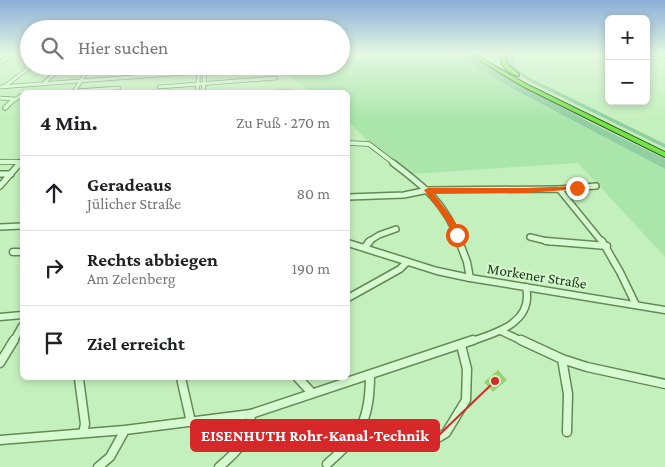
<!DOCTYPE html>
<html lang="de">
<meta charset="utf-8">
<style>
:root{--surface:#fff;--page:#f2f2f2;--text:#202124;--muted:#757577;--line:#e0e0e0}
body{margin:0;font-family:"Crimson Pro",serif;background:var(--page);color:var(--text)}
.controls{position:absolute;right:15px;top:15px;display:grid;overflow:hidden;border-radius:8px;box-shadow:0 2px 8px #0003}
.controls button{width:45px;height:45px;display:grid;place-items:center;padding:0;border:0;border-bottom:1px solid var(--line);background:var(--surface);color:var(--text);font:25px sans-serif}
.stop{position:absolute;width:15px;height:15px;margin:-11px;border:4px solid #ea580c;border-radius:50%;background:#fff}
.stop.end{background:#ea580c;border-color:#fff;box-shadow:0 1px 5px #0008}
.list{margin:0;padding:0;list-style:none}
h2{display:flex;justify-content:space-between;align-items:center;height:65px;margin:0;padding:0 20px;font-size:21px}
h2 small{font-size:16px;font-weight:400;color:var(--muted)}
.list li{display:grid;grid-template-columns:32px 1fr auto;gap:15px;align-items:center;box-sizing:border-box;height:75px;padding:0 20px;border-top:1px solid var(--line)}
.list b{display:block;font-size:19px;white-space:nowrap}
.list p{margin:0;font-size:16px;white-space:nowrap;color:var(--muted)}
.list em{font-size:16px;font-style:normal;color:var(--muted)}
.icon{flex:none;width:28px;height:28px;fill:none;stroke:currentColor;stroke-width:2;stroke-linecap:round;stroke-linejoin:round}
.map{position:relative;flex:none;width:665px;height:467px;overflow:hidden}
.search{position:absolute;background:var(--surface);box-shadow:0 2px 8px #0003;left:20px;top:20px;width:330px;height:55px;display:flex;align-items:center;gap:12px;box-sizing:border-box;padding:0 18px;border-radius:28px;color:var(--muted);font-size:19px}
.panel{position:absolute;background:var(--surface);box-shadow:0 2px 8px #0003;left:20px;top:90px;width:330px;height:290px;border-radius:8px}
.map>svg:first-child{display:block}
.farmland{fill:#aae6aa}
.green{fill:#91cea2}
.building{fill:#99d171}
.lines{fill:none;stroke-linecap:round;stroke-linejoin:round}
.street-far4-casing{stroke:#658955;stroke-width:4.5}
.street-far3-casing{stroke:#658955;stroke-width:5.5}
.street-far2-casing{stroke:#658955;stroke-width:8}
.street-far1-casing{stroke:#658955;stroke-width:9}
.street-casing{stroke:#658955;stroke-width:11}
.secondary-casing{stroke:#496b39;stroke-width:2}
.highway-casing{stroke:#3a562a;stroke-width:2}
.street-far4{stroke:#d6fbd1;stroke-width:3}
.street-far3{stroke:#d6fbd1;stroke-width:4}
.street-far2{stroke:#d6fbd1;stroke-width:5}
.street-far1{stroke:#d6fbd1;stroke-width:6}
.street{stroke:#d6fbd1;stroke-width:8}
.secondary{fill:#d6fbd1;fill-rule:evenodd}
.highway{fill:#72e647;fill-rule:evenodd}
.route{fill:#ea580c}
.labels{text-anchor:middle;stroke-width:4.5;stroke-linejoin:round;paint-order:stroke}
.street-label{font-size:15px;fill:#25371b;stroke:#d2f7cd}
.leader{fill:none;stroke:#d62828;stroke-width:2}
.callout-dot{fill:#d62828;stroke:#d2f7cd;stroke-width:2}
.callout{fill:#d62828;stroke:#d62828;stroke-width:2}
.callout-label{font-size:16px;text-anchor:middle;font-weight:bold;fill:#fff}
</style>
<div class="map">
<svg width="665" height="467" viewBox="0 0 665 467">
<rect width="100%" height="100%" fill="#c4f0bd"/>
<path class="farmland" d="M341,54H451L457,56L517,91L665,169V257L578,163L411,174L369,142L348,121V92H311L278,66H341Z"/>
<g class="green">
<path d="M451,54L465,55L589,122L665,159V169L517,91L464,60Z"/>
<path d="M507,54H514C511,66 521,72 530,78L665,144V148L531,82L507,65L505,60Z"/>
</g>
<path class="building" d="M498,370L507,380L493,392L484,382Z"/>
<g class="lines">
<defs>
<g id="street-far4">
<path d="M1,62L14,54"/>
<path d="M206,71L256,66"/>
<path d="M59,72L54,74L52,73Z"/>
<path d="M43,84L54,74"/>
<path d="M5,86L26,70L29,67L26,66L29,63"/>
<path d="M0,87L199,72"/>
<path d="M159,87L276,78"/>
<path d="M75,91L119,88"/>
<path d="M74,92L90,66"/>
<path d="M197,92L199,72"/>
<path d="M203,92L205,72"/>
<path d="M278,92H290"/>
<path d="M0,98L15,99"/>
<path d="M10,103L22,95"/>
</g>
<g id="street-far3">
<path d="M5,108L11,102"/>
<path d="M348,143L369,144L395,164"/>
<path d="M0,162H22"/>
<path d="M19,164L22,161"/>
</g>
<g id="street-far2">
<path d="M393,163C426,188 445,203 460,242"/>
<path d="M0,174H11"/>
<path d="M0,186L20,163"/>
<path d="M559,189L596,186"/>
<path d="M348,197L404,195L428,190L559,189L602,242"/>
<path d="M0,227L22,226"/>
<path d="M530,237L551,242"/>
<path d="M368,242L379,235L396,229"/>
</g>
<g id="street-far1">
<path d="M459,241L467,262L470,278"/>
<path d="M546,241L607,246"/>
<path d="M602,241L620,272L636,305"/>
<path d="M348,243L437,271L470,278L665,310"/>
<path d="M365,247L370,241"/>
<path d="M13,252H22"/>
<path d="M348,298L400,269L407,262"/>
<path d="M0,317L22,315"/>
<path d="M501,331L524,342"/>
<path d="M13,342L22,326"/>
<path d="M469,342C496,333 534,323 526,287"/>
</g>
<g id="street">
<path d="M521,340L562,359L587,367L665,384"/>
<path d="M562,359L568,394L567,432"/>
<path d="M0,363L14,340"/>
<path d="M181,378L191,422"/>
<path d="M298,378L312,393"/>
<path d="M79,379L85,424L83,433"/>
<path d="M0,440L125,430L251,414L473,340"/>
<path d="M434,440L446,433L466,400L467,369L461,345"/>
<path d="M327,464C361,434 370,421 370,375"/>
<path d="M98,467L110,457L125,430"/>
<path d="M219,467C237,452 250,439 251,414"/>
</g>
<path id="secondary" d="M648,54L665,56V58L650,55Z"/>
<g id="highway">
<path d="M468,54H474L528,85L665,152V157L524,87Z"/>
<path d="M500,54H505L507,64L519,74V76C508,75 500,65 500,54Z"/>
</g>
</defs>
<use href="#street-far4" class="street-far4-casing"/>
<use href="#street-far3" class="street-far3-casing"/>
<use href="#street-far2" class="street-far2-casing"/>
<use href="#street-far1" class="street-far1-casing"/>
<use href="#street" class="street-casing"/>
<use href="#secondary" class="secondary-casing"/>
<use href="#highway" class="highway-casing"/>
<use href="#street-far4" class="street-far4"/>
<use href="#street-far3" class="street-far3"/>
<use href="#street-far2" class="street-far2"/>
<use href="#street-far1" class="street-far1"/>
<use href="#street" class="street"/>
<use href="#secondary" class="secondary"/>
<use href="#highway" class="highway"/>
</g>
<linearGradient id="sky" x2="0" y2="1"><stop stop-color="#8baed8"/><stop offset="0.45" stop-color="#e4f8e1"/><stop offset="1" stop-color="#e4f8e1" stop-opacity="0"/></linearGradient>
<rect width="665" height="120" fill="url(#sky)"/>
<path class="route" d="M577,186H580V189L526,193H433L454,220L461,235L457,238L454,237L448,223L424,190L428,188H526Z"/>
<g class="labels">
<g class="street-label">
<text transform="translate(537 276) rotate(9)" y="5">Morkener Straße</text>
</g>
</g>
<path class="leader" d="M495 381L439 435"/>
<circle class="callout-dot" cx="495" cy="381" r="5"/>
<rect class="callout" x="191" y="420" width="248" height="31" rx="5"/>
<g class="callout-label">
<text x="315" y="441">EISENHUTH Rohr-Kanal-Technik</text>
</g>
</svg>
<div class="controls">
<button>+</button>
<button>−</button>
</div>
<div class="stop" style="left:457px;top:235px"></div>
<div class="stop end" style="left:577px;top:188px"></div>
<div class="search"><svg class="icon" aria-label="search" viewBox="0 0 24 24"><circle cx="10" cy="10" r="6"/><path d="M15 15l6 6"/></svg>Hier suchen</div>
<section class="panel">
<h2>4 Min.<small>Zu Fuß · 270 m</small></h2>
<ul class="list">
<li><svg class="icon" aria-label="ahead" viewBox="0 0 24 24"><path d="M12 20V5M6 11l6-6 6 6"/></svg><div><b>Geradeaus</b><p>Jülicher Straße</p></div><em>80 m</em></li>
<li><svg class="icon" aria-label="right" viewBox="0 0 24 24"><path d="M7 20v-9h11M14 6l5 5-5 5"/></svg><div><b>Rechts abbiegen</b><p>Am Zelenberg</p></div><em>190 m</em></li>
<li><svg class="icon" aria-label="arrive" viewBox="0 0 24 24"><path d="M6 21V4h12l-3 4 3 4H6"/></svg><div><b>Ziel erreicht</b></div></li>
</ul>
</section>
</div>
